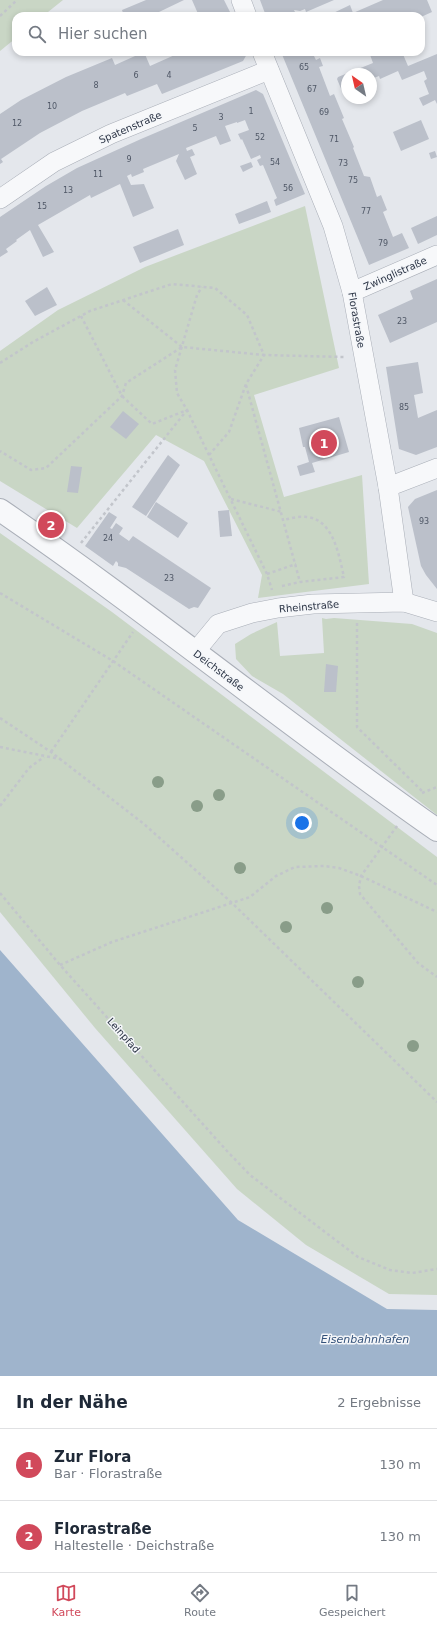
<!DOCTYPE html>
<html lang="de">
<meta charset="utf-8">
<style>
:root{--surface:#fff;--page:#f6f6f7;--text:#1f2937;--muted:#747a83;--line:#e0e1e3;--accent:#d1495b}
body{margin:0;font-family:"DejaVu Sans",sans-serif;background:var(--page);color:var(--text)}
.compass{position:absolute;left:341px;top:68px;width:36px;height:36px;border-radius:50%;background:var(--surface);box-shadow:0 2px 6px #0003;rotate:326deg}
.you{position:absolute;left:302px;top:823px;width:14px;height:14px;margin:-10px;border:3px solid #fff;border-radius:50%;background:#1a73e8;box-shadow:0 0 0 6px #1a73e833}
.badge{display:grid;place-items:center;width:26px;height:26px;border-radius:50%;background:var(--accent);color:#fff;font-size:13px;font-weight:700}
.pin{position:absolute;translate:-50% -50%;border:2px solid #fff;box-shadow:0 1px 4px #0006}
.list{margin:0;padding:0;list-style:none}
h2{display:flex;justify-content:space-between;align-items:center;height:52px;margin:0;padding:0 16px;font-size:17px}
h2 small{font-size:13px;font-weight:400;color:var(--muted)}
.list li{display:grid;grid-template-columns:26px 1fr auto;gap:12px;align-items:center;box-sizing:border-box;height:72px;padding:0 16px;border-top:1px solid var(--line)}
.list b{display:block;font-size:15px;white-space:nowrap}
.list p{margin:0;font-size:13px;white-space:nowrap;color:var(--muted)}
.list em{font-size:13px;font-style:normal;color:var(--muted)}
.icon{flex:none;width:22px;height:22px;fill:none;stroke:currentColor;stroke-width:2;stroke-linecap:round;stroke-linejoin:round}
.map{position:relative;flex:none;width:437px;height:1376px;overflow:hidden}
.search{position:absolute;background:var(--surface);box-shadow:0 2px 6px #0003;left:12px;right:12px;top:12px;height:44px;display:flex;align-items:center;gap:10px;box-sizing:border-box;padding:0 14px;border-radius:12px;color:var(--muted);font-size:15px}
.sheet{height:196px;background:var(--surface)}
nav{display:flex;justify-content:space-around;align-items:center;box-sizing:border-box;height:56px;border-top:1px solid var(--line);background:var(--surface);font-size:11px;color:var(--muted)}
nav a{display:grid;justify-items:center;gap:2px}
nav .on{color:var(--accent)}
.map>svg:first-child{display:block}
.green{fill:#c9d6c5}
.water{fill:#9fb4cc}
.building{fill:#bbc0ca}
.lines{fill:none;stroke-linecap:round;stroke-linejoin:round}
.minor-casing{stroke:#a9aeb7;stroke-width:20}
.tertiary-casing{stroke:#a9aeb7;stroke-width:24}
.path{stroke:#c2c5cb;stroke-width:2.5;stroke-dasharray:3 3;stroke-linecap:butt}
.minor{stroke:#f7f8fa;stroke-width:19}
.tertiary{stroke:#f7f8fa;stroke-width:22}
.tree{fill:#899d89}
.labels{text-anchor:middle;stroke-width:3;stroke-linejoin:round;paint-order:stroke}
.number-label{font-size:8px;fill:#4f5766}
.street-label{font-size:10px;fill:#2b3445;stroke:#f4f6f9}
.water-label{font-size:11px;font-style:italic;fill:#34527a;stroke:#f4f6f9}
</style>
<div class="map">
<svg width="437" height="1376" viewBox="0 0 437 1376">
<rect width="100%" height="100%" fill="#e4e7ec"/>
<g class="green">
<path d="M0,0H63L43,16H16V38L0,51Z"/>
<path d="M305,206L339,368L254,395L284,497L362,475L369,584L258,598L262,575L204,461L156,435L77,528L0,481V351L58,310L145,267Z"/>
<path d="M0,533L112,612L437,857V1295L389,1294L306,1245L237,1189L95,1028L0,912Z"/>
<path d="M322,618L326,619L334,618L412,624L437,633V815L283,694L252,676L236,659L235,644L251,634L277,622L280,656L324,653Z"/>
</g>
<path class="water" d="M0,950L238,1220L387,1309L437,1310V1376H0Z"/>
<g class="building">
<path d="M146,0H184L159,12L161,16H124L122,10Z"/>
<path d="M192,0H224L232,16H199Z"/>
<path d="M260,0H334L306,12L305,9L300,11L294,10L297,16H266Z"/>
<path d="M383,0H427L432,12L421,17L354,16V15L350,16H327L350,5L353,13Z"/>
<path d="M144,52L150,66L177,54L176,53L179,52H246L247,54L243,61L162,94L157,84L127,96L125,93L82,111L40,133L1,159L3,162L0,164V114L21,100L66,77L112,58L115,65Z"/>
<path d="M281,52H312L316,60L320,58L323,66L319,67L330,96L334,94L344,118L342,119L354,147L353,148L364,176L370,177L377,197L381,195L387,210L383,212L393,237L402,233L409,248L369,265Z"/>
<path d="M369,52H390L392,56L402,52L408,66L437,54V104L435,100L423,106L419,98L429,94L424,81L427,79L424,71L402,80L398,71L380,79L379,76L371,79V74H347V89L342,91L337,79L338,77L373,63Z"/>
<path d="M256,90L263,94L305,194L276,206L274,200L277,198L263,165L260,166L257,160L261,158L260,155L251,159L242,139L241,140L238,134L249,130L245,120L237,123V122L225,126L231,141L220,145L216,136L186,148L187,151L192,149L195,155L190,157L197,174L185,180L176,161L179,154L143,169L144,172L132,177L131,174L127,176L131,185L144,184L154,208L133,217L120,184L91,198L90,195L38,225L54,252L43,257L30,230L16,240L17,241L6,249L8,252L0,257V217L46,186L77,168L141,139Z"/>
<path d="M421,120L429,139L401,151L393,132Z"/>
<path d="M435,151L437,157L431,159L429,153Z"/>
<path d="M251,162L253,167L243,172L240,166Z"/>
<path d="M267,201L271,212L239,224L235,214Z"/>
<path d="M437,216V235L418,244L411,228Z"/>
<path d="M178,229L184,245L140,263L133,247Z"/>
<path d="M437,279V322L390,343L378,315L413,299L410,291Z"/>
<path d="M47,287L57,305L35,316L25,301Z"/>
<path d="M418,362L423,393L414,395L418,418L437,410V447L416,455L399,449L386,367Z"/>
<path d="M123,411L139,424L126,439L110,427Z"/>
<path d="M339,417L349,452L312,463L315,472L300,476L297,466L309,462L305,447H303L299,428Z"/>
<path d="M168,455L180,465L146,516L132,507Z"/>
<path d="M71,466L82,467L78,493L67,492Z"/>
<path d="M437,490V589L426,575L421,566L408,507L415,499Z"/>
<path d="M156,502L188,523L178,538L147,517Z"/>
<path d="M229,510L232,536L220,537L218,511Z"/>
<path d="M109,512L117,517L110,528L112,529L116,523L123,528L119,534L129,541L133,536L211,588L198,608L194,607L189,609L126,568L118,566V563L116,561L113,566L85,546Z"/>
<path d="M326,664L338,666L336,692H324Z"/>
</g>
<g class="lines">
<defs>
<g id="minor">
<path d="M241,0L247,16"/>
<path d="M262,52L333,226L352,292L388,487L404,602"/>
<path d="M0,199L54,162L111,134L269,70"/>
<path d="M352,292L437,255"/>
<path d="M388,487L437,468"/>
<path d="M195,652L218,624L252,613L278,608L313,604L404,602L437,612"/>
</g>
<path id="tertiary" d="M0,510C149,612 289,727 437,830"/>
</defs>
<use href="#minor" class="minor-casing"/>
<use href="#tertiary" class="tertiary-casing"/>
<g class="path">
<path d="M0,16L17,0"/>
<path d="M123,300L182,347"/>
<path d="M81,316L122,396L152,424L187,410L267,574L272,590"/>
<path d="M0,363L33,342L90,311L172,284L215,288L247,315L264,355L182,347L126,383L122,396L46,468L31,470L0,451"/>
<path d="M246,385L300,582"/>
<path d="M209,455L229,432L246,384L264,355L344,357"/>
<path d="M231,499L282,512"/>
<path d="M81,543L187,410L177,393L175,370L197,295L202,287"/>
<path d="M267,574L296,564"/>
<path d="M282,586L300,582L344,577C339,556 334,521 308,517C300,516 291,518 284,520"/>
<path d="M0,593L113,661L437,885"/>
<path d="M357,623V727L423,792"/>
<path d="M0,718L51,752L144,824L231,902L437,1102"/>
<path d="M0,747L60,759"/>
<path d="M51,752L133,632"/>
<path d="M422,793L437,787"/>
<path d="M0,806L29,768L44,757"/>
<path d="M397,826L361,876L359,886L360,894L418,963L437,977"/>
<path d="M0,893L60,965L227,1151L250,1175L358,1257L390,1270L412,1273L437,1269"/>
<path d="M60,965L112,942L250,897L276,876L295,867L324,866L339,868L361,876L437,912"/>
</g>
<use href="#minor" class="minor"/>
<use href="#tertiary" class="tertiary"/>
</g>
<g class="tree">
<circle cx="158" cy="782" r="6"/>
<circle cx="219" cy="795" r="6"/>
<circle cx="197" cy="806" r="6"/>
<circle cx="240" cy="868" r="6"/>
<circle cx="327" cy="908" r="6"/>
<circle cx="286" cy="927" r="6"/>
<circle cx="358" cy="982" r="6"/>
<circle cx="413" cy="1046" r="6"/>
</g>
<g class="labels">
<g class="number-label">
<text x="304" y="70">65</text>
<text x="136" y="78">6</text>
<text x="169" y="78">4</text>
<text x="96" y="88">8</text>
<text x="312" y="92">67</text>
<text x="52" y="109">10</text>
<text x="251" y="114">1</text>
<text x="324" y="115">69</text>
<text x="221" y="120">3</text>
<text x="17" y="126">12</text>
<text x="195" y="131">5</text>
<text x="260" y="140">52</text>
<text x="334" y="142">71</text>
<text x="129" y="162">9</text>
<text x="275" y="165">54</text>
<text x="343" y="166">73</text>
<text x="98" y="177">11</text>
<text x="353" y="183">75</text>
<text x="288" y="191">56</text>
<text x="68" y="193">13</text>
<text x="42" y="209">15</text>
<text x="366" y="214">77</text>
<text x="383" y="246">79</text>
<text x="402" y="324">23</text>
<text x="404" y="410">85</text>
<text x="424" y="524">93</text>
<text x="108" y="541">24</text>
<text x="169" y="581">23</text>
</g>
<g class="street-label">
<text transform="translate(130 127) rotate(-23)" y="4">Spatenstraße</text>
<text transform="translate(395 273) rotate(-24)" y="4">Zwinglistraße</text>
<text transform="translate(357 320) rotate(80)" y="4">Florastraße</text>
<text transform="translate(309 606) rotate(-5)" y="4">Rheinstraße</text>
<text transform="translate(219 670) rotate(37)" y="4">Deichstraße</text>
<text transform="translate(124 1035) rotate(48)" y="4">Leinpfad</text>
</g>
<g class="water-label">
<text x="365" y="1343">Eisenbahnhafen</text>
</g>
</g>
</svg>
<svg class="compass" viewBox="-18 -18 36 36"><path d="M0-13l5 13h-10z" fill="#e53935"/><path d="M0 13l5-13h-10z" fill="#747a83"/></svg>
<div class="you"></div>
<div class="pin badge" style="left:324px;top:443px">1</div>
<div class="pin badge" style="left:51px;top:525px">2</div>
<div class="search"><svg class="icon" aria-label="search" viewBox="0 0 24 24"><circle cx="10" cy="10" r="6"/><path d="M15 15l6 6"/></svg>Hier suchen</div>
</div>
<section class="sheet">
<h2>In der Nähe<small>2 Ergebnisse</small></h2>
<ul class="list">
<li><span class="badge">1</span><div><b>Zur Flora</b><p>Bar · Florastraße</p></div><em>130 m</em></li>
<li><span class="badge">2</span><div><b>Florastraße</b><p>Haltestelle · Deichstraße</p></div><em>130 m</em></li>
</ul>
</section>
<nav>
<a class="on"><svg class="icon" aria-label="map" viewBox="0 0 24 24"><path d="M3 6l6-2 6 2 6-2v14l-6 2-6-2-6 2zM9 4v14M15 6v14"/></svg>Karte</a>
<a><svg class="icon" aria-label="directions" viewBox="0 0 24 24"><path d="M12 3l9 9-9 9-9-9zM9 14v-3h6M13 9l2 2-2 2"/></svg>Route</a>
<a><svg class="icon" aria-label="saved" viewBox="0 0 24 24"><path d="M7 4h10v16l-5-4-5 4z"/></svg>Gespeichert</a>
</nav>
